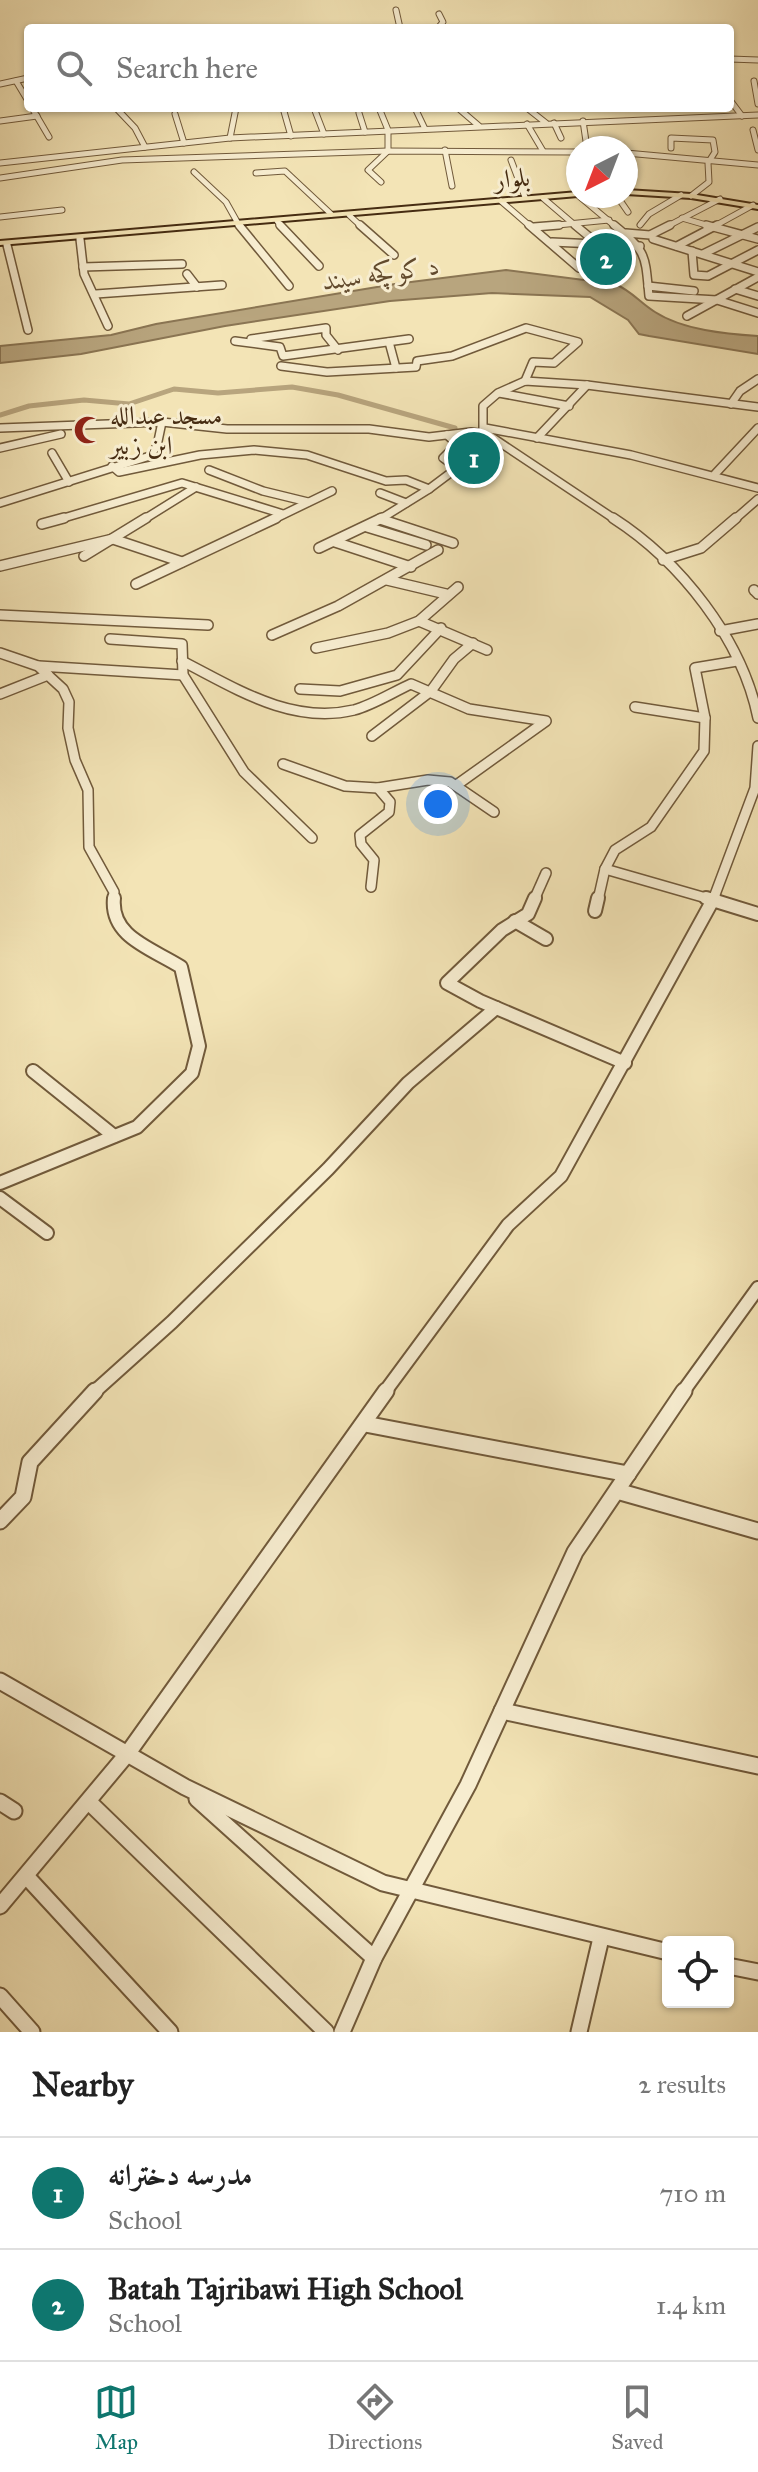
<!DOCTYPE html>
<meta charset="utf-8">
<style>
:root{--surface:#fff;--page:#f6f6f6;--text:#222;--muted:#767676;--line:#e0e0e0;--accent:#0f766e}
body{margin:0;font-family:"IM FELL Great Primer",Amiri,serif;background:var(--page);color:var(--text)}
.controls{position:absolute;right:24px;bottom:24px;display:grid;overflow:hidden;border-radius:8px;box-shadow:0 2px 6px #0004}
.controls button{width:72px;height:72px;display:grid;place-items:center;padding:0;border:0;border-bottom:2px solid var(--line);background:var(--surface);color:var(--text);font:40px sans-serif}
.compass{position:absolute;left:566px;top:136px;width:72px;height:72px;border-radius:50%;background:var(--surface);box-shadow:0 2px 6px #0004;rotate:222deg}
.you{position:absolute;left:438px;top:804px;width:28px;height:28px;margin:-20px;border:6px solid #fff;border-radius:50%;background:#1a73e8;box-shadow:0 0 0 12px #1a73e833}
.badge{display:grid;place-items:center;width:52px;height:52px;border-radius:50%;background:var(--accent);color:#fff;font-size:26px;font-weight:700}
.pin{position:absolute;translate:-50% -50%;border:4px solid #fff;box-shadow:0 2px 8px #0006}
.list{margin:0;padding:0;list-style:none}
h2{display:flex;justify-content:space-between;align-items:center;height:104px;margin:0;padding:0 32px;font-size:34px}
h2 small{font-size:26px;font-weight:400;color:var(--muted)}
.list li{display:grid;grid-template-columns:52px 1fr auto;gap:24px;align-items:center;box-sizing:border-box;height:112px;padding:0 32px;border-top:2px solid var(--line)}
.list b{display:block;font-size:30px;white-space:nowrap}
.list p{margin:0;font-size:26px;white-space:nowrap;color:var(--muted)}
.list em{font-size:26px;font-style:normal;color:var(--muted)}
.icon{flex:none;width:44px;height:44px;fill:none;stroke:currentColor;stroke-width:2;stroke-linecap:round;stroke-linejoin:round}
.map{position:relative;flex:none;width:758px;height:2032px;overflow:hidden}
.search{position:absolute;background:var(--surface);box-shadow:0 2px 6px #0004;left:24px;right:24px;top:24px;height:88px;display:flex;align-items:center;gap:20px;box-sizing:border-box;padding:0 28px;border-radius:8px;color:var(--muted);font-size:30px}
.sheet{height:328px;background:var(--surface)}
nav{display:flex;justify-content:space-around;align-items:center;box-sizing:border-box;height:112px;border-top:2px solid var(--line);background:var(--surface);font-size:22px;color:var(--muted)}
nav a{display:grid;justify-items:center;gap:4px}
nav .on{color:var(--accent)}
.map>svg:first-child{display:block}
.water{fill:#b8a57e;stroke:#8a7553;stroke-width:2}
.lines{fill:none;stroke-linecap:round;stroke-linejoin:round}
.canal{stroke:#b8a57e;stroke-width:5}
.minor-far4-casing{stroke:#715a3b;stroke-width:7}
.minor-far3-casing{stroke:#715a3b;stroke-width:10}
.minor-far2-casing{stroke:#715a3b;stroke-width:12}
.minor-far1-casing{stroke:#715a3b;stroke-width:16}
.minor-casing{stroke:#715a3b;stroke-width:19}
.major-casing{stroke:#462c12;stroke-width:4}
.minor-far4{stroke:#f7edd0;stroke-width:5}
.minor-far3{stroke:#f7edd0;stroke-width:7}
.minor-far2{stroke:#f7edd0;stroke-width:9}
.minor-far1{stroke:#f7edd0;stroke-width:12}
.minor{stroke:#f7edd0;stroke-width:15}
.major{fill:#f3e4b6;fill-rule:evenodd}
.labels{text-anchor:middle;stroke-width:6;stroke-linejoin:round;paint-order:stroke}
.far-street-label{font-size:26px;fill:#462c12;stroke:#f7edd0}
.far-water-label{font-size:26px;font-style:italic;fill:#624a2d;stroke:#f7edd0}
.far-poi-label{font-size:26px;fill:#462c12;stroke:#f7edd0;text-anchor:start}
</style>
<div class="map">
<svg width="758" height="2032" viewBox="0 0 758 2032">
<rect width="100%" height="100%" fill="#f3e4b6"/>
<filter id="stains"><feTurbulence type="fractalNoise" baseFrequency=".0025" numOctaves="4"/><feColorMatrix values="0 0 0 0 .2 0 0 0 0 .09 0 0 0 0 .02 0 0 0 .5 -.17"/></filter>
<radialGradient id="worn" r=".72"><stop offset=".6" stop-color="#630" stop-opacity="0"/><stop offset="1" stop-color="#630" stop-opacity=".3"/></radialGradient>
<path class="water" d="M506,270L615,284C632,291 640,303 655,312C683,330 726,334 758,336V354L649,336L639,334L628,320L590,297L492,293L390,301L225,326L81,354L0,363V346L111,335L156,324L395,284Z"/>
<g class="lines">
<path class="canal" d="M0,415L29,406L84,400L129,404L174,389L218,393L292,387L338,395L455,428"/>
<defs>
<g id="minor-far4">
<path d="M396,10L400,28"/>
<path d="M438,28L443,22L439,14"/>
<path d="M730,59L758,60"/>
<path d="M16,81L28,101"/>
<path d="M754,81L758,104"/>
<path d="M0,84L28,78"/>
<path d="M730,100L742,116"/>
<path d="M32,108L49,137"/>
<path d="M64,108H76"/>
<path d="M116,108L135,128L145,147"/>
<path d="M283,108L291,136"/>
<path d="M314,108L324,134"/>
<path d="M379,108L388,130V151L368,170L381,182"/>
<path d="M415,108L425,129"/>
<path d="M458,108L479,126"/>
<path d="M527,108L546,123"/>
<path d="M359,113L365,132"/>
<path d="M175,114L184,143"/>
<path d="M0,121L37,116"/>
<path d="M583,121L587,148"/>
<path d="M554,123L561,138"/>
<path d="M527,124L543,151"/>
<path d="M753,130L758,150"/>
<path d="M230,138L236,108"/>
<path d="M671,148V138L713,140L715,152L708,163L709,182L691,196"/>
<path d="M445,150L452,186"/>
<path d="M626,153L758,165"/>
<path d="M511,160L525,197"/>
<path d="M0,163L230,138L758,115"/>
<path d="M194,172L226,202L240,227"/>
<path d="M256,173L285,171L331,214"/>
<path d="M0,178L122,160L388,151L578,152"/>
<path d="M579,196L616,227"/>
<path d="M617,196L628,212"/>
<path d="M543,198L577,227"/>
<path d="M501,201L531,227"/>
<path d="M349,215L362,227"/>
<path d="M0,217L62,210"/>
<path d="M682,218L713,227"/>
<path d="M277,221L282,227"/>
<path d="M640,225L649,214L681,195"/>
<path d="M537,227L609,220"/>
<path d="M666,227L720,199"/>
<path d="M713,227L753,205"/>
</g>
<g id="minor-far3">
<path d="M239,225L289,286"/>
<path d="M280,225L319,266"/>
<path d="M360,225L394,255"/>
<path d="M529,225L579,268"/>
<path d="M575,225L598,244"/>
<path d="M614,225C647,252 645,254 649,296L717,300L758,313"/>
<path d="M706,225L758,239"/>
<path d="M534,227L559,225"/>
<path d="M626,233L650,235L670,225"/>
<path d="M80,239L84,274L108,326"/>
<path d="M653,239L758,272"/>
<path d="M552,242L640,246"/>
<path d="M7,245L28,330"/>
<path d="M677,246L717,225"/>
<path d="M692,251L694,275L708,276L758,250"/>
<path d="M703,254L758,227"/>
<path d="M83,267L182,264"/>
<path d="M187,274L197,287"/>
<path d="M648,286L694,291"/>
<path d="M735,289L758,296"/>
<path d="M96,294L222,285"/>
<path d="M687,316L758,277"/>
<path d="M251,339L326,328V335L338,350"/>
<path d="M235,341L280,347L283,356L409,339"/>
<path d="M389,342L396,368"/>
<path d="M281,366L327,372L416,367L417,361L452,356L526,328L578,342L554,363L533,362L525,381"/>
<path d="M499,393L569,406"/>
<path d="M731,404L740,391L758,379"/>
<path d="M0,428L162,422L227,429H369L429,437L471,432L487,434L616,520"/>
<path d="M485,428L631,455L758,488"/>
<path d="M483,433V406L498,393L525,381L587,385L758,407"/>
<path d="M537,438L587,385"/>
<path d="M0,448L61,434"/>
<path d="M52,453L69,482"/>
<path d="M112,466L119,472L200,455L254,450L307,455L386,481L406,480L429,489L457,468L443,458L457,444L447,435"/>
<path d="M457,468L474,480"/>
<path d="M209,470L263,491L308,502"/>
<path d="M715,474L758,428"/>
<path d="M380,493L406,503"/>
<path d="M0,503L150,456L157,446L162,422"/>
<path d="M57,520L182,483L283,514"/>
<path d="M143,520L196,487"/>
<path d="M272,520L332,491"/>
<path d="M379,520L429,489"/>
<path d="M734,520L758,499"/>
</g>
<g id="minor-far2">
<path d="M613,518C680,561 742,639 758,718"/>
<path d="M380,519L453,543"/>
<path d="M42,524L64,518"/>
<path d="M367,527L426,545"/>
<path d="M335,542L411,567"/>
<path d="M319,548L382,518"/>
<path d="M84,556L146,518"/>
<path d="M663,560L701,548L736,518"/>
<path d="M0,566L113,539L182,562"/>
<path d="M387,580L446,594"/>
<path d="M136,584L276,518"/>
<path d="M754,590L758,594"/>
<path d="M0,615L208,625"/>
<path d="M419,621L487,650"/>
<path d="M720,631L758,624"/>
<path d="M272,635L338,606L438,550"/>
<path d="M110,639L182,644L183,675L244,772L312,838"/>
<path d="M316,648L388,633L419,621L458,587"/>
<path d="M0,653L38,666L63,689L69,702L68,728L75,760L88,790L89,847L114,892L113,900"/>
<path d="M182,661C235,688 291,725 354,710C373,705 393,692 411,684L469,709L546,721L458,784"/>
<path d="M39,666L183,675"/>
<path d="M300,689L340,691L397,675L441,628"/>
<path d="M0,694L48,675"/>
<path d="M635,707L705,718"/>
<path d="M372,736L431,691L454,659L473,643"/>
<path d="M283,764L345,786L378,788L428,780L450,782L494,812"/>
<path d="M605,869L713,900"/>
<path d="M371,887L374,860L361,844L360,835L389,812L390,802L378,788"/>
<path d="M534,900L546,873"/>
<path d="M598,900L605,869L615,850L651,827L704,751L705,718L695,668L737,661"/>
<path d="M713,900L755,788L758,746"/>
</g>
<g id="minor-far1">
<path d="M535,898L528,914L502,930L447,983L480,1001L625,1063"/>
<path d="M706,898L758,914"/>
<path d="M595,911L598,898"/>
<path d="M515,921L546,939"/>
<path d="M33,1071L114,1136"/>
<path d="M0,1183L137,1127L192,1073L199,1046L181,967C151,948 110,937 114,898"/>
<path d="M0,1198L47,1233"/>
<path d="M93,1393L172,1322L328,1169L408,1083L496,1008"/>
<path d="M384,1393L508,1225L561,1176L714,898"/>
<path d="M682,1393L758,1288"/>
</g>
<g id="minor">
<path d="M365,1424L628,1474"/>
<path d="M617,1491L758,1531"/>
<path d="M0,1521L23,1497L30,1462L95,1391"/>
<path d="M0,1681L185,1787L383,1883L668,1952"/>
<path d="M502,1711L758,1766"/>
<path d="M197,1799L374,1958"/>
<path d="M0,1802L14,1811"/>
<path d="M89,1802L326,2032"/>
<path d="M27,1877L170,2032"/>
<path d="M0,1906L128,1753L386,1391"/>
<path d="M728,1966L758,1972"/>
<path d="M0,1996L32,2032"/>
<path d="M342,2032L374,1958L468,1785L575,1552L684,1391"/>
<path d="M579,2032L601,1938"/>
</g>
<g id="major">
<path d="M626,190L691,194L758,205V209L691,198L626,194Z"/>
<path d="M578,192V196L0,245V241Z"/>
</g>
</defs>
<use href="#minor-far4" class="minor-far4-casing"/>
<use href="#minor-far3" class="minor-far3-casing"/>
<use href="#minor-far2" class="minor-far2-casing"/>
<use href="#minor-far1" class="minor-far1-casing"/>
<use href="#minor" class="minor-casing"/>
<use href="#major" class="major-casing"/>
<use href="#minor-far4" class="minor-far4"/>
<use href="#minor-far3" class="minor-far3"/>
<use href="#minor-far2" class="minor-far2"/>
<use href="#minor-far1" class="minor-far1"/>
<use href="#minor" class="minor"/>
<use href="#major" class="major"/>
</g>
<defs>
<symbol id="mosque-bare" viewBox="-9 -9 18 18"><path d="M3.5-4.9A6 6 0 1 0 3.5 4.9A5 5 0 1 1 3.5-4.9Z" fill="#8f2418" stroke="#f7edd0" stroke-width="2.5" paint-order="stroke"/></symbol>
</defs>
<g fill-rule="evenodd">
<use href="#mosque-bare" x="68" y="410" width="40" height="40"/>
</g>
<g class="labels">
<g class="far-street-label">
<text transform="translate(512 178) rotate(-5)" y="9">بلوار</text>
</g>
<g class="far-water-label">
<text transform="translate(381 273) rotate(-8)" y="9">د کوکچه سیند</text>
</g>
<g class="far-poi-label">
<text x="110" y="424">مسجد عبدالله<tspan x="110" dy="30">ابن زبیر</tspan></text>
</g>
</g>
<rect width="100%" height="100%" filter="url(#stains)"/>
<rect width="100%" height="100%" fill="url(#worn)"/>
</svg>
<div class="controls">
<button><svg class="icon" aria-label="locate" viewBox="0 0 24 24"><circle cx="12" cy="12" r="6"/><path d="M12 2v4M12 18v4M2 12h4M18 12h4"/></svg></button>
</div>
<svg class="compass" viewBox="-18 -18 36 36"><path d="M0-13l5 13h-10z" fill="#e53935"/><path d="M0 13l5-13h-10z" fill="#767676"/></svg>
<div class="you"></div>
<div class="pin badge" style="left:474px;top:458px">1</div>
<div class="pin badge" style="left:606px;top:259px">2</div>
<div class="search"><svg class="icon" aria-label="search" viewBox="0 0 24 24"><circle cx="10" cy="10" r="6"/><path d="M15 15l6 6"/></svg>Search here</div>
</div>
<section class="sheet">
<h2>Nearby<small>2 results</small></h2>
<ul class="list">
<li><span class="badge">1</span><div><b>مدرسه دخترانه</b><p>School</p></div><em>710 m</em></li>
<li><span class="badge">2</span><div><b>Batah Tajribawi High School</b><p>School</p></div><em>1.4 km</em></li>
</ul>
</section>
<nav>
<a class="on"><svg class="icon" aria-label="map" viewBox="0 0 24 24"><path d="M3 6l6-2 6 2 6-2v14l-6 2-6-2-6 2zM9 4v14M15 6v14"/></svg>Map</a>
<a><svg class="icon" aria-label="directions" viewBox="0 0 24 24"><path d="M12 3l9 9-9 9-9-9zM9 14v-3h6M13 9l2 2-2 2"/></svg>Directions</a>
<a><svg class="icon" aria-label="saved" viewBox="0 0 24 24"><path d="M7 4h10v16l-5-4-5 4z"/></svg>Saved</a>
</nav>
